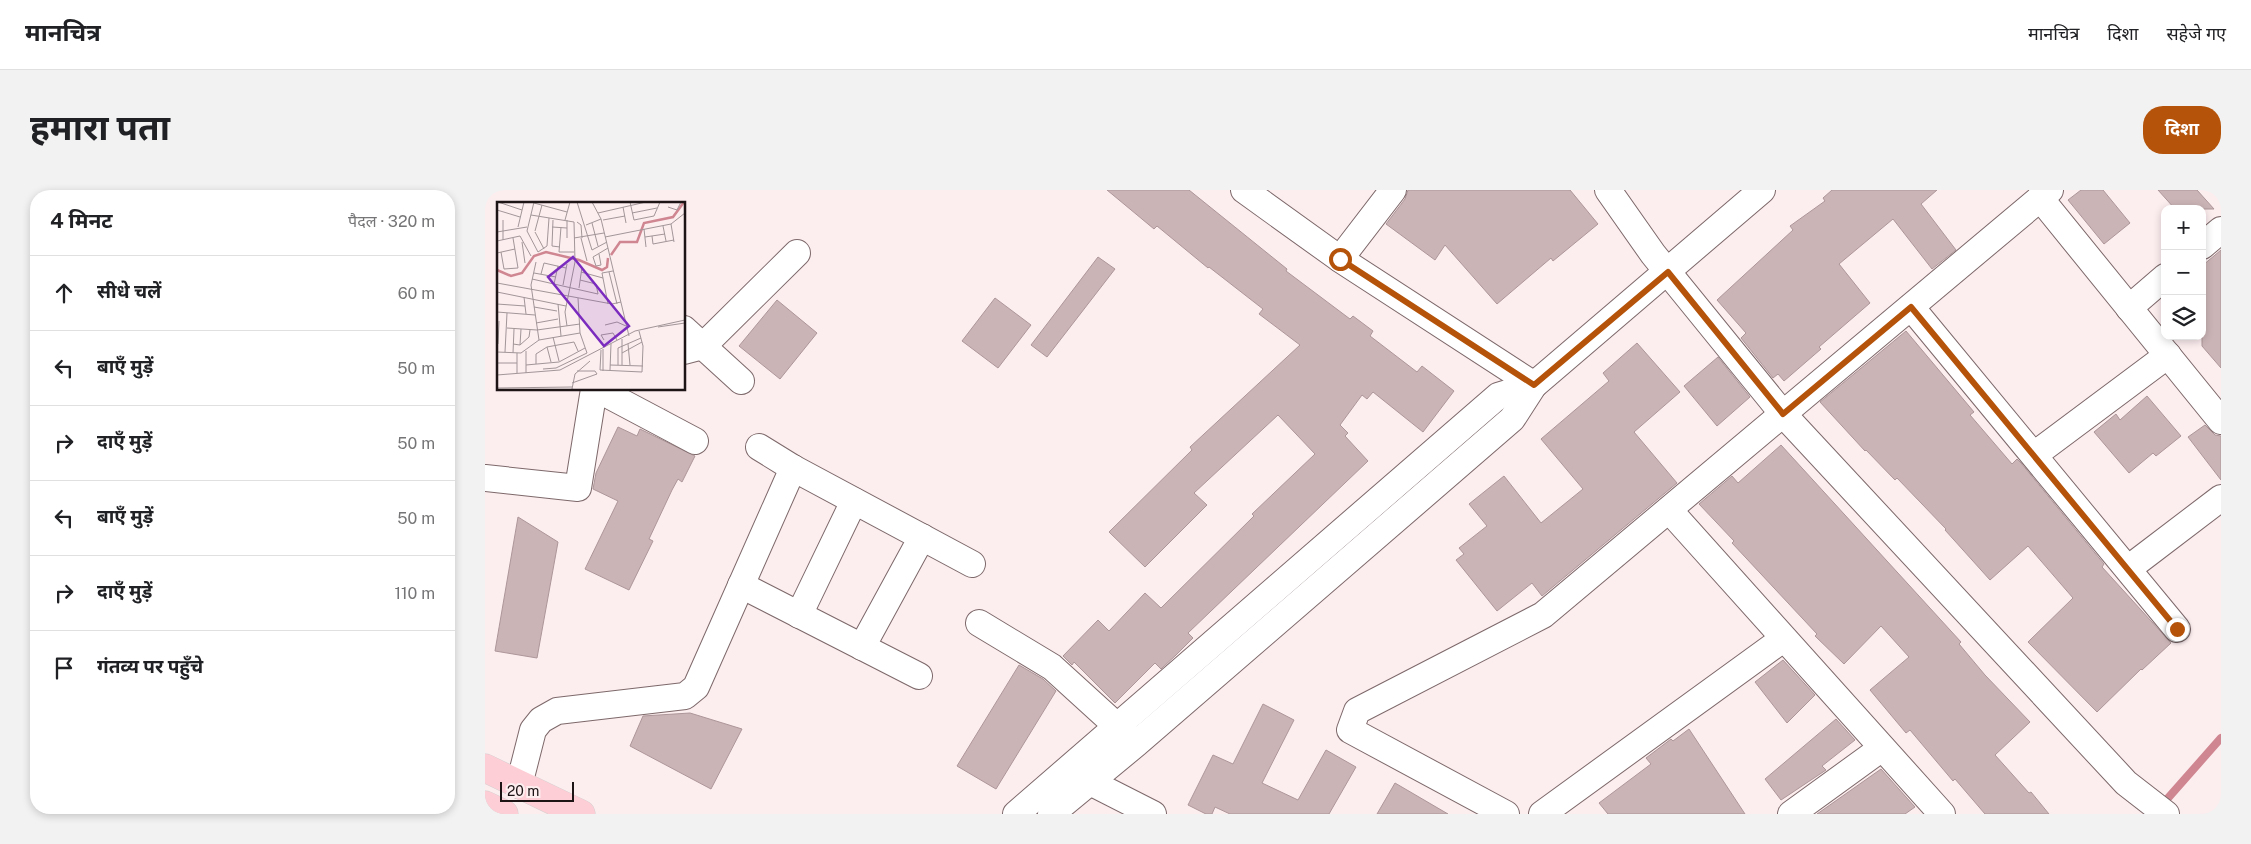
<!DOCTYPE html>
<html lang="hi">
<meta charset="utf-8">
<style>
:root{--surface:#fff;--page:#f2f2f2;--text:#202124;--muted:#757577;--line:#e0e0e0;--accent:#b45309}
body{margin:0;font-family:"Public Sans","Noto Sans Devanagari",sans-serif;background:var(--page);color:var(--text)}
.controls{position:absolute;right:15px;top:15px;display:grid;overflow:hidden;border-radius:10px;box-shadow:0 2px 8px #0003}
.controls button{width:45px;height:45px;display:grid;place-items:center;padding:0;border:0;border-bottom:1px solid var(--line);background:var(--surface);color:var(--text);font:25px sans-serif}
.scale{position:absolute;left:15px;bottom:12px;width:74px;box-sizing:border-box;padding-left:5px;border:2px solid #1c1415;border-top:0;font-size:14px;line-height:18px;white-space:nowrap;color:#1c1415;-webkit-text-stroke:4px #fcedef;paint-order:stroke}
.stop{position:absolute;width:15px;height:15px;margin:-11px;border:4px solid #b45309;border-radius:50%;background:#fff}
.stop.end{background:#b45309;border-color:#fff;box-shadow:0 1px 5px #0008}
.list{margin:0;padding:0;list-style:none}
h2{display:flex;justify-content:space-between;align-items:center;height:65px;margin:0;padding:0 20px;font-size:21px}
h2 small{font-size:16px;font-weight:400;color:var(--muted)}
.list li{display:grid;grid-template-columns:32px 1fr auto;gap:15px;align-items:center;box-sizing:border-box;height:75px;padding:0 20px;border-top:1px solid var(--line)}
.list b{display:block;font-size:19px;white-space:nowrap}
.list em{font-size:16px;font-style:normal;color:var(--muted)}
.icon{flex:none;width:28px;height:28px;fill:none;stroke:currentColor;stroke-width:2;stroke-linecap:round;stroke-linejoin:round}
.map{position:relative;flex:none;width:1736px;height:624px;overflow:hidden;border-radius:20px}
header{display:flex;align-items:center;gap:30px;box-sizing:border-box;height:70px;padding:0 25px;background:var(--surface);border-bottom:1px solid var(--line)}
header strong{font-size:24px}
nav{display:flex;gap:28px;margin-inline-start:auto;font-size:18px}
.intro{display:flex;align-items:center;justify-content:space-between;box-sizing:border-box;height:120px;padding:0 30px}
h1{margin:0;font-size:35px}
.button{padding:12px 22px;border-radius:20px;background:var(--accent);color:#fff;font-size:18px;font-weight:700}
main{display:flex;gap:30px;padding:0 30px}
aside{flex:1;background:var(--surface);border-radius:20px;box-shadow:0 2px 8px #0003}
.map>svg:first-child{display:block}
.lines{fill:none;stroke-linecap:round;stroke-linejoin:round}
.stream{stroke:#cf8691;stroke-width:8}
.building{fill:#cbb4b6;stroke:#ad9699}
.minor-casing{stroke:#7d686a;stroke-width:28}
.major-casing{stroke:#d2d0d0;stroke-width:29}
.minor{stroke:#fff;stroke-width:26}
.major{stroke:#fdced5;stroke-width:28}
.route{stroke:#b45309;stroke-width:6}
.inset-river{fill:none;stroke:#cf8691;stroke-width:2.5}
.inset-road{fill:none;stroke:#a29698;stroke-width:1}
.view{fill:#7b2cbf;fill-opacity:0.15;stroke:#7b2cbf;stroke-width:2.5}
.inset-edge{fill:none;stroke:#1c1415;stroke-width:2.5}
</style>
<header>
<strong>मानचित्र</strong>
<nav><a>मानचित्र</a><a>दिशा</a><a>सहेजे गए</a></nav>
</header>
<div class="intro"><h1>हमारा पता</h1><a class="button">दिशा</a></div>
<main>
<aside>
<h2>4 मिनट<small>पैदल · 320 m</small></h2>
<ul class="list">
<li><svg class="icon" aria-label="ahead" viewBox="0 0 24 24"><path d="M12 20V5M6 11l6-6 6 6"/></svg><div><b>सीधे चलें</b></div><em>60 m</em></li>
<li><svg class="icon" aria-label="left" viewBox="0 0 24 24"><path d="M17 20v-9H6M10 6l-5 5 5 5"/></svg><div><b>बाएँ मुड़ें</b></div><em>50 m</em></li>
<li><svg class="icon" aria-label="right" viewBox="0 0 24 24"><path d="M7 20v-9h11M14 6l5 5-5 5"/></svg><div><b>दाएँ मुड़ें</b></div><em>50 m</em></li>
<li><svg class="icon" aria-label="left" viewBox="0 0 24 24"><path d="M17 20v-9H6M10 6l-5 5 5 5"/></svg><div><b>बाएँ मुड़ें</b></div><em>50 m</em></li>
<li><svg class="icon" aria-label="right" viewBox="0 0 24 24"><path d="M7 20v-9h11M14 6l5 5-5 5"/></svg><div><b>दाएँ मुड़ें</b></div><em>110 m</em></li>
<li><svg class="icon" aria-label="arrive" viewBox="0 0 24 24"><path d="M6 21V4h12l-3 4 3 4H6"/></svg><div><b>गंतव्य पर पहुँचे</b></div></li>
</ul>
</aside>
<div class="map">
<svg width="1736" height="624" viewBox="0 0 1736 624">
<rect width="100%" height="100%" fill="#fcedef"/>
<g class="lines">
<path class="stream" d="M1676,616L1736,548"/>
</g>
<g class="building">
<path d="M622,0H704L802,79L801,81L865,129L868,126L888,141L885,146L932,182L937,176L969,201L938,242L888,202L882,209L877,205L855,235L863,243L860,246L883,271L703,443L708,448L691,465L676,479L670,473L630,513L589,472L587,475L578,466L613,430L624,441L660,403L676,418L769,326L767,324L830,264L793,225L709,303L722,315L660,377L624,342L707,260L705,257L815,155L774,124L778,119L724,77L723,78L672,36L669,39Z"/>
<path d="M923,0H1085L1113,34L1068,71L1066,68L1012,114L960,55L950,70L901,34L920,9Z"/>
<path d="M1347,0H1452L1436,14L1471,60L1447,79L1408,29L1354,74L1385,113L1334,157L1336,159L1299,191L1293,184L1288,188L1256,148L1261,143L1232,110L1308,40L1305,36L1340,11L1338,8Z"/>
<path d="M1596,0H1618L1645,33L1619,54L1583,10Z"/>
<path d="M1673,0H1712L1729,19H1690Z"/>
<path d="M1736,60V178L1717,156V76Z"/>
<path d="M613,67L630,79L562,167L546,155Z"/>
<path d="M510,108L546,135L513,178L477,151Z"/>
<path d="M292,110L332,143L295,189L254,156Z"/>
<path d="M1421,141L1489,222L1485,225L1527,274L1532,269L1536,273L1619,374L1617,377L1686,453L1657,480L1656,479L1612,522L1543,452L1588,408L1543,356L1505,390L1460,340L1461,339L1412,288L1410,290L1381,260L1380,261L1335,212Z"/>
<path d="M1152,153L1195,202L1149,242L1192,293L1057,406L1047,393L1012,421L971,370L979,364L974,358L1002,336L984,314L1019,286L1056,333L1098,299L1056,249L1124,191L1118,183Z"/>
<path d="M1233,167L1265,207L1232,236L1199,196Z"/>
<path d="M1662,206L1696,246L1671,266L1668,263L1644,283L1609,242L1631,224L1635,230Z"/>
<path d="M1720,235L1730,245L1736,246V290L1703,247Z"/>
<path d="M133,237L152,246L155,239L210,266L197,292L193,289L187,300L164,349L168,351L144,400L100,379L133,311L108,299L111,283Z"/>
<path d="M1296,255L1476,452L1474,454L1500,485L1545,532L1510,565L1544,603L1546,602L1564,624H1500L1470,589L1468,591L1425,540L1421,543L1385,500L1424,467L1396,436L1359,474L1330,446L1332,444L1247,353L1249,351L1214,314L1247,286L1253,293Z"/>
<path d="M33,327L73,352L52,468L10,461Z"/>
<path d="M1298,470L1330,505L1302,533L1270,492Z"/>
<path d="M534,475L558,489L571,501L511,599L472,576Z"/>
<path d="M778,514L809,530L777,593L813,610L841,560L871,577L844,624H745L730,617L727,624H721L703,615L728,565L748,574Z"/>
<path d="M205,523L257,539L226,599L145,556L158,526Z"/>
<path d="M1351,529L1370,550L1337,576L1341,580L1296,610L1280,589Z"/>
<path d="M1204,539L1260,624H1123L1114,613L1166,574L1161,568L1186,549L1188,551Z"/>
<path d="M1396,579L1430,617L1420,624H1332Z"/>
<path d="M910,593L963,624H892Z"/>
</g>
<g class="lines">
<defs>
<g id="minor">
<path d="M759,0L855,69L1049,195"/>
<path d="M1123,0L1168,64L1298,224L1641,593L1681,624"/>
<path d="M1555,8L1736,231"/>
<path d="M1717,56L1736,40"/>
<path d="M855,69L908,0"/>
<path d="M1426,117L1692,439"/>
<path d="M1644,118L1680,87"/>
<path d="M199,139L256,191"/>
<path d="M199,161L218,156L312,63"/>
<path d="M112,199L210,251"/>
<path d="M274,257L308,278L487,374"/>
<path d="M1549,265L1683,165"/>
<path d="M0,288L93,298L109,199"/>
<path d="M1184,320L1457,624"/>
<path d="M1644,378L1736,308"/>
<path d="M256,395L434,486"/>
<path d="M314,425L369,311"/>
<path d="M494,433L567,477L645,548"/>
<path d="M377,457L437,347"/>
<path d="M592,582L605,592L668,624"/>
<path d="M34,595L48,540L56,530L72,521L200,506L211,497L308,278"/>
<path d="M531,624L1013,206L1049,195"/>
<path d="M566,624L652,553L1027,229L1049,195L1277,0"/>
<path d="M1021,624L865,540L872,521L1058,425L1565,0"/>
<path d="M1057,624L1298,449"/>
<path d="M1306,624L1397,558"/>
</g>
<g id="major">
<path d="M0,578L96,624"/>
<path d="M0,615L19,624"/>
</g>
</defs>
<use href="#minor" class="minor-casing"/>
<use href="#major" class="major-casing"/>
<use href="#minor" class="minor"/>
<use href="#major" class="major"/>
</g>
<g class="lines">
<path class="route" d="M855,69L1049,195L1183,82L1298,224L1426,117L1692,439"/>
</g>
<g transform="translate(12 12)">
<rect width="188" height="188" fill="#fcedef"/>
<path class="inset-river" d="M114,53L123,40H140L147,21L176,15L187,0M0,68L14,74L25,71L37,54L49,50L82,58L105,68L110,65L111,56"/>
<path class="inset-road" d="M1,0L25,8M37,0L30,29L41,50L50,44L52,16M80,0L95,48L110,40M95,0L104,17L132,134M133,0L137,18L157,14L163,0M37,1L70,10M126,5L129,21M171,5L180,8L184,0M0,8L23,15M101,11L149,0M135,11L160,6M34,13L77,20L78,60L68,110L70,124M6,18V38M56,18L55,44L63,45M68,18L73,0M106,18L128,14M80,20L84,23L85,36M95,21L101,44M174,22L177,40M89,23L104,17M166,24L169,39M21,25L27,0M55,25L70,26M64,25L62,50H77M147,27L149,45M38,29L45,3M0,30L30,25M38,30L47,47M155,34L156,42L177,38M108,35L174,22L188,11M148,35L168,32M70,36V18M77,36L107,31M84,36L90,59M0,39L23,34L34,54M25,40L28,61M4,50L7,67L21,66L16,36M0,51L18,47M102,52L104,63L99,64L96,55L111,46M39,60L34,83L42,138M84,70L106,76M112,70L120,102M37,71L59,75M44,72L47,61L69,66M35,77L101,92L99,82L83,78M0,81L115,102L124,100M57,82L61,64M66,83L70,62M82,86L85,65M0,90L69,104M27,95L29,112M81,96L83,131L90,151M0,102L28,104M61,102L64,134M111,102L105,71L116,69M37,105L60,109M0,110L38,113M39,121L61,117M108,123L120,120L129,124M161,125L188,121M10,126L40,128L83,122M56,135L62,159M125,137V163M107,138L104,133L116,131L120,138M1,142L2,119M16,142L23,143L32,135L33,128M131,142L133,163M23,143L24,127M50,145L54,160M106,147V169M104,148L103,168L145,170L146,144L142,129M29,149V171M0,150L24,151L42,138L83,131M8,150L10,111M16,151L17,127M125,151L145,140M0,161H20M39,162V152L50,145L77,140L81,149M29,163L62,160L88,146M113,163L146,164M121,163V146L144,136M46,167L59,166L90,151M113,168L114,142M20,171V151M0,173L63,168L138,129L188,118M75,181L100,172L98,169H80M0,186L75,185M75,187L78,172L93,159"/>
<path class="view" d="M76,55L132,124L107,144L51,75Z"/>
<rect width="188" height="188" class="inset-edge"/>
</g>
</svg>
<div class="controls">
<button>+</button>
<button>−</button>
<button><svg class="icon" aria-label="layers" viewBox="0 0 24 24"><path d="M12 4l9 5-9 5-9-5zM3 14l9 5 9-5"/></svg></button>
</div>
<div class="scale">20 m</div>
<div class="stop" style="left:855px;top:69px"></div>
<div class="stop end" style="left:1692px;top:439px"></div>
</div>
</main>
